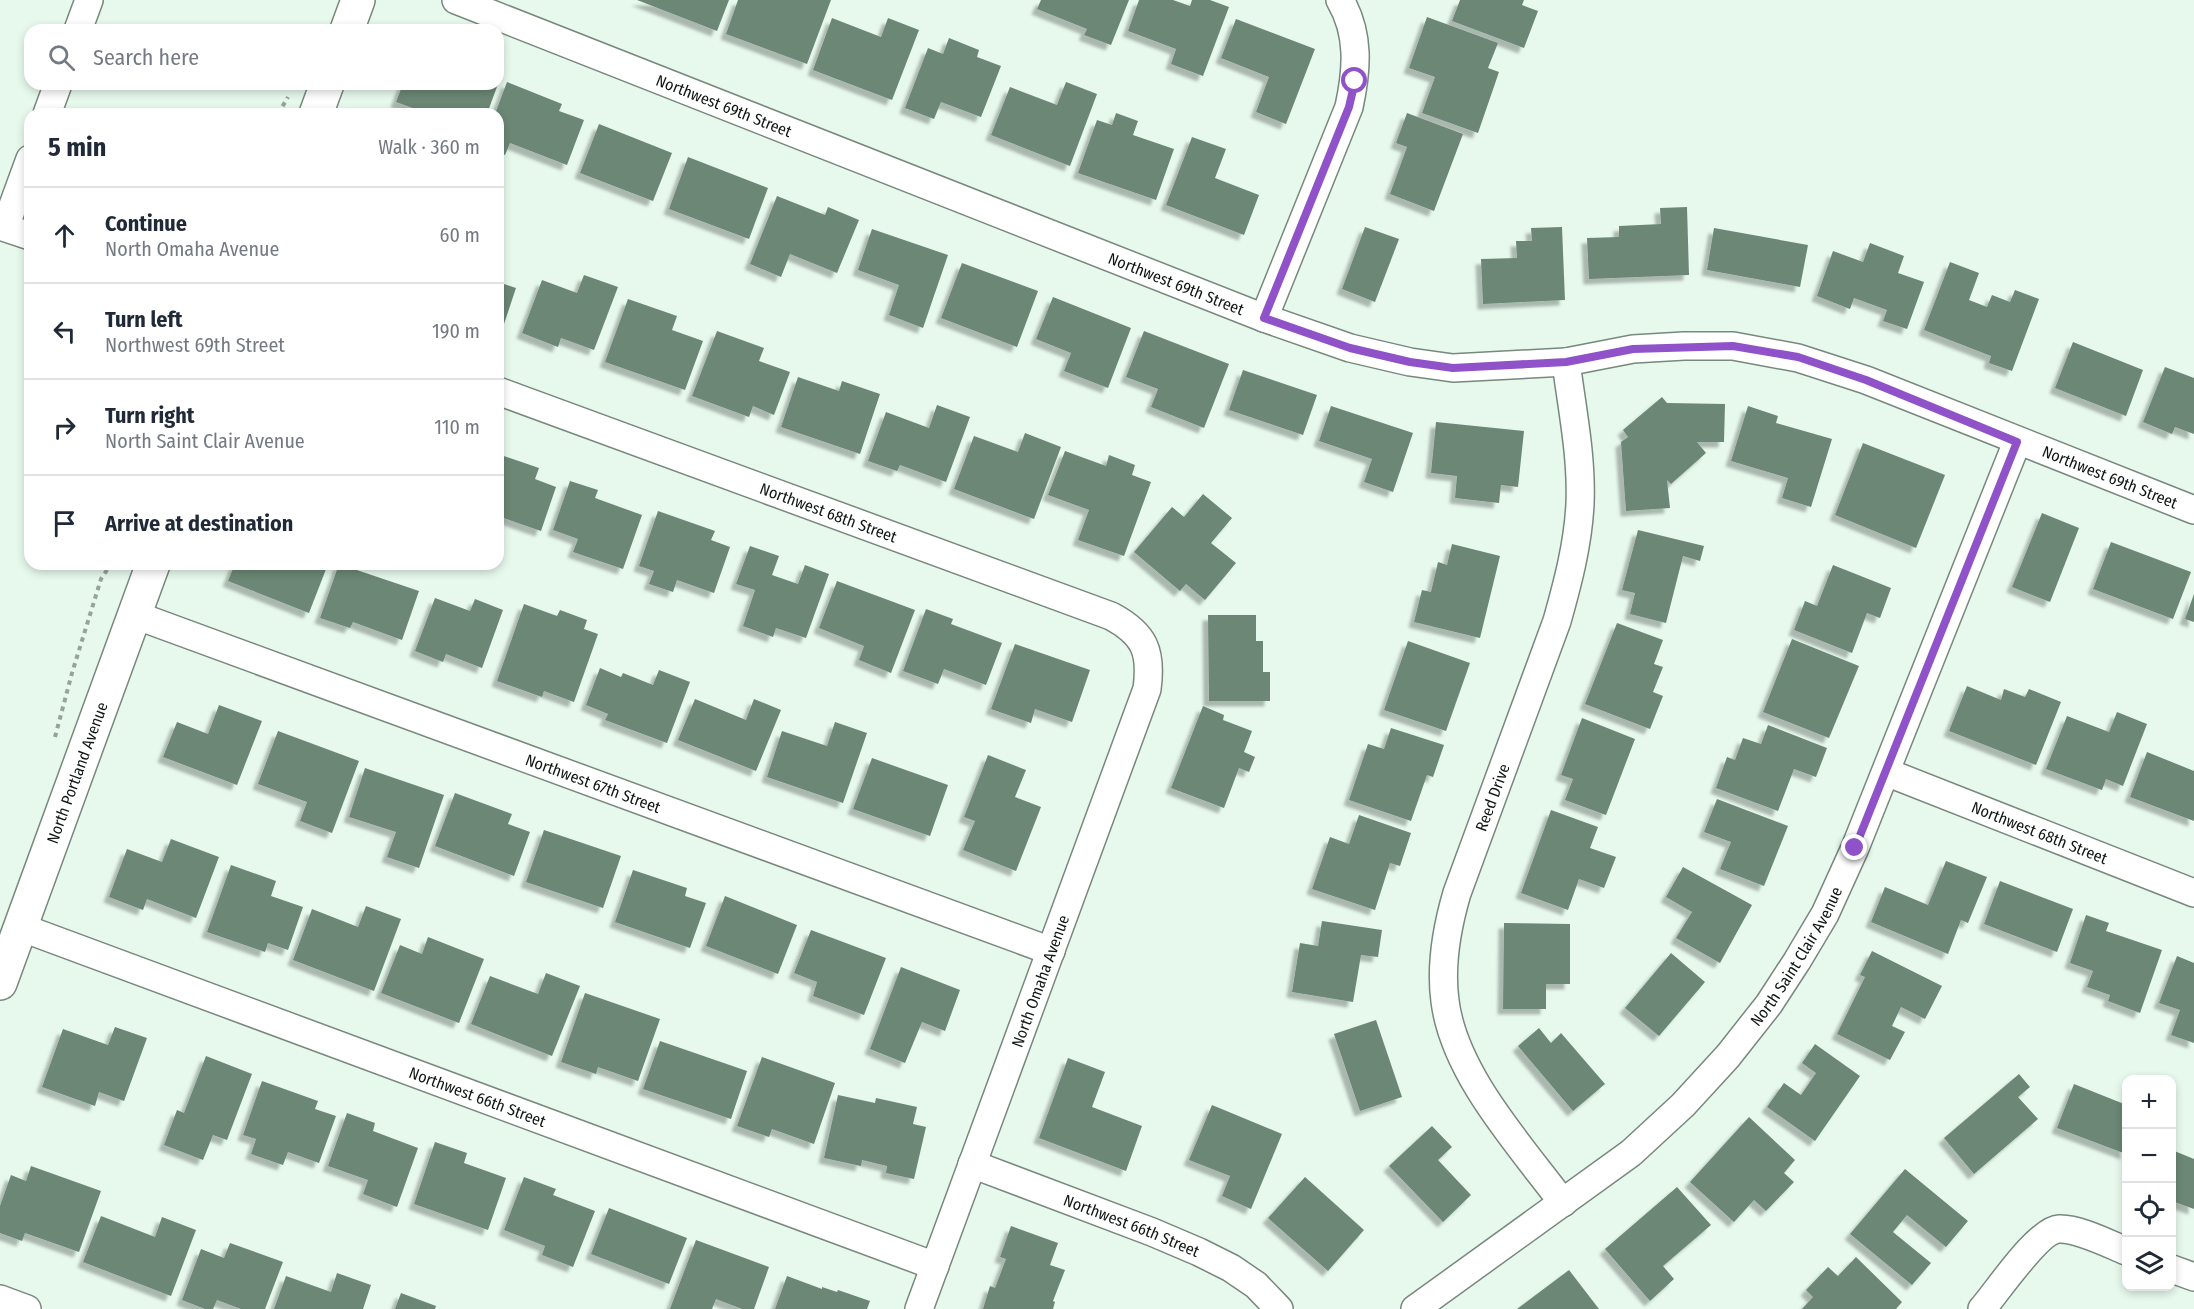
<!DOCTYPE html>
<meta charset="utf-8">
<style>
:root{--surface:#fff;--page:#f6f6f7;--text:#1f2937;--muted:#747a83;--line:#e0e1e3}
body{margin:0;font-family:"Fira Sans Condensed",sans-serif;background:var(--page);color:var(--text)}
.controls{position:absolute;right:18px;bottom:18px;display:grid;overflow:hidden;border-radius:12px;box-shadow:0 3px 9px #0003}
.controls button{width:54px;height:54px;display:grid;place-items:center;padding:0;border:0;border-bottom:2px solid var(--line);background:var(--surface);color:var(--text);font:30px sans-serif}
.stop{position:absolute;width:18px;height:18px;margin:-14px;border:4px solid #9052c8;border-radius:50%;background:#fff}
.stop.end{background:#9052c8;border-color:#fff;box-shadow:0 2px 6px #0008}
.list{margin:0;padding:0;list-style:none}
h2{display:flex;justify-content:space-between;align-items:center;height:78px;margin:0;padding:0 24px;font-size:26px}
h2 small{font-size:20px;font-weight:400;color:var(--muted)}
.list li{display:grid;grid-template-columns:39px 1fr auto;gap:18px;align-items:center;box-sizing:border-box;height:96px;padding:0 24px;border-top:2px solid var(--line)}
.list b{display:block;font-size:22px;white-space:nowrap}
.list p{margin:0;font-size:20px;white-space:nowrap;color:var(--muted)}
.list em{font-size:20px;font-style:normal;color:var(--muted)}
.icon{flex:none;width:33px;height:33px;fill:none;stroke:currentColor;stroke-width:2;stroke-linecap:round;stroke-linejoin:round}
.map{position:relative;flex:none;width:2194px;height:1309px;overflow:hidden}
.search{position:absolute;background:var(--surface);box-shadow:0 3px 9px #0003;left:24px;top:24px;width:480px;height:66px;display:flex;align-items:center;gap:15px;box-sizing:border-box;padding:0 21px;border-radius:18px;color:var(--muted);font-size:22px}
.panel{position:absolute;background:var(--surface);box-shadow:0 3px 9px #0003;left:24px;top:108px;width:480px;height:462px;border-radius:18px}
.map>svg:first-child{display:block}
.building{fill:#6c8775;filter:url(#shadow)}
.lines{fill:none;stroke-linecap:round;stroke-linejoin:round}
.street-casing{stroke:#77887d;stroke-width:30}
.secondary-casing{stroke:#77887d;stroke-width:36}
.path{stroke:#95a39a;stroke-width:4;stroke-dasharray:4.5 4.5;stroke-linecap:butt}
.street{stroke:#fff;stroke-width:27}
.secondary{stroke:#fff;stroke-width:33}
.route{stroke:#9052c8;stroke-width:8}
.labels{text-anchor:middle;stroke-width:6;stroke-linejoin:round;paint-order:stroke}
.street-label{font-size:16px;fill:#101713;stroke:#fff}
</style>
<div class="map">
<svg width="2194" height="1309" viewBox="0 0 2194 1309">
<defs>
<filter id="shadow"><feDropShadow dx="-5.5" dy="5.5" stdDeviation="1.5" flood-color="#0004"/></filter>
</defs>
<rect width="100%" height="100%" fill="#e7f9ed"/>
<g class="building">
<path d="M637,0H729L717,31Z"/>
<path d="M738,0H831L807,64L726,34Z"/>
<path d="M1041,0H1129L1111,45L1084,35L1087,29L1037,9Z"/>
<path d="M1139,0H1173L1190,6L1192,0H1210L1229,7L1203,76L1171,64L1176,49L1128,31Z"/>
<path d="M1460,0H1524L1522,5L1538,11L1524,48L1452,21Z"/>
<path d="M1427,17L1498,43L1488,68L1499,72L1478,133L1422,113L1435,77L1409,68Z"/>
<path d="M832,18L881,37L888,18L919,30L892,100L813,70Z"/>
<path d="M1236,19L1315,49L1286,124L1256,112L1269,77L1221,58Z"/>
<path d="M949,38L979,50L977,57L1001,66L981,117L941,102L934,119L905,108L928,48L943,54Z"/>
<path d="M507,82L562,104L559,111L584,120L567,165L510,143L505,155L498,152V114H495Z"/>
<path d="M1066,82L1097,94L1070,166L991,135L1010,87L1057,105Z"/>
<path d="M403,84H498L487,114H429L396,102Z"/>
<path d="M1116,113L1138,121L1133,135L1174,149L1156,200L1078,173L1097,120L1112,125Z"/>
<path d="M1407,113L1463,134L1434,211L1390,194L1407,147L1396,143Z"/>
<path d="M599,124L672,153L653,201L580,173Z"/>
<path d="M1192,137L1226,149L1215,178L1259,195L1244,235L1166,205Z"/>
<path d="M688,157L768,188L749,239L669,209Z"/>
<path d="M777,196L825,215L828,207L859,220L837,273L790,254L781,277L750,264Z"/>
<path d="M1687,207L1689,275L1589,279L1587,238L1619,237V226L1661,224L1660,208Z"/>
<path d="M1365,227L1399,239L1375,302L1342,289Z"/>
<path d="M1562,227L1565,300L1483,304L1481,259L1517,258L1516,241H1532L1531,228Z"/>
<path d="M1714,228L1808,245L1800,287L1707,270Z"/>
<path d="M872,229L948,255L923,328L889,315L899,285L858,270Z"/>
<path d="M1870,243L1904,256L1898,273L1924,282L1907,329L1883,321L1887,310L1854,298L1850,309L1817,296L1833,251L1863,262Z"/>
<path d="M1950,262L1979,273L1969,300L1987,307L1992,295L2010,302L2015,290L2039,299L2012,371L1989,363L1991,356L1924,330Z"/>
<path d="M962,263L1038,291L1017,347L941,318Z"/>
<path d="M584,275L618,287L594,350L561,338L558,347L522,333L542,280L577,293Z"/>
<path d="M498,282L516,288L504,324L498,323Z"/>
<path d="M1053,297L1131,328L1108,388L1064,371L1071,353L1036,339Z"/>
<path d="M628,299L677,316L672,330L703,341L685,390L605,362Z"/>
<path d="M717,331L764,348L759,361L790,372L774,415L753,406L749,417L692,396Z"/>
<path d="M1144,331L1229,364L1204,428L1151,407L1158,389L1126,377Z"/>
<path d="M2073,342L2143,370L2126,416L2055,388Z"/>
<path d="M2165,367L2194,378V434L2175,427L2172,434L2143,422Z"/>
<path d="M1243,370L1317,395L1303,435L1229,410Z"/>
<path d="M798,377L839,391L842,381L880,394L860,454L781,427Z"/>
<path d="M1662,397L1667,403L1725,404L1724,442H1697L1706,453L1671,484L1667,480L1670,508L1626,511L1621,442L1628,437L1623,430Z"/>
<path d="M937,405L970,417L946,482L900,465L897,471L868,461L886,412L929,428Z"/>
<path d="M1331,406L1413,433L1393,492L1364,482L1372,459L1319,441Z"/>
<path d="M1748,406L1778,416L1776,423L1832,439L1811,507L1782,498L1788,478L1731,461Z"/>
<path d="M1436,422L1524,431L1518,487L1501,485L1499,503L1455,498L1457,476L1431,473Z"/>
<path d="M1025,433L1061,447L1034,519L954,489L974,436L1018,452Z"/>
<path d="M1863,443L1945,475L1916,548L1835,515Z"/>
<path d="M1065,451L1106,466L1109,455L1135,465L1132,475L1151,482L1124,556L1078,540L1089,510L1048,495Z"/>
<path d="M498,454L539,468L535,479L556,487L541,531L498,516Z"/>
<path d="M570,481L598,490L595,498L642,515L623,569L573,552L578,539L553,530Z"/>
<path d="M1203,494L1232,518L1211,543L1236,563L1205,600L1186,584L1180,591L1134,552L1172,507L1184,517Z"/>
<path d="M658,511L715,531L711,540L730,547L714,593L677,580L673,592L649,584L654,571L639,566Z"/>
<path d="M2042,513L2079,528L2050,602L2012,587Z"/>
<path d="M1638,530L1704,546L1700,561L1683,556L1666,623L1630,614L1635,593L1622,590Z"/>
<path d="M2111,542L2191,572L2173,619L2093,589Z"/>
<path d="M1452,544L1500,556L1480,638L1414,622L1422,590L1431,592L1438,562L1447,565Z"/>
<path d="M750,546L779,556L772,575L798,584L805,565L829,574L806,638L776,628L773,637L743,626L755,590L736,584Z"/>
<path d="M235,564H328L309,613L228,581Z"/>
<path d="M339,564L419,591L402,640L353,622L350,628L320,618Z"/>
<path d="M1833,565L1891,588L1880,618L1867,613L1852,653L1794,630L1805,601L1817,606Z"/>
<path d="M837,581L915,610L891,673L859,660L864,646L819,628Z"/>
<path d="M2194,594V622L2185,619Z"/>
<path d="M435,598L470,611L475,599L503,610L482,668L446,654L443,662L415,651Z"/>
<path d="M524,604L557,616L560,610L587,620L584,629L598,634L574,702L544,691L542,697L497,681Z"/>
<path d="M926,609L953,619L951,624L1002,643L986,685L944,669L938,684L903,671Z"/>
<path d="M1208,615H1256V641H1263V672H1270V701H1209Z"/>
<path d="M1617,623L1663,640L1654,664L1663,667L1653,692L1663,696L1650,729L1585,704Z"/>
<path d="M1792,639L1859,666L1829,738L1763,712Z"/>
<path d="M1408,641L1470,663L1446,731L1384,710Z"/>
<path d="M1015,644L1090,670L1072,722L1035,709L1031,723L991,709Z"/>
<path d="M600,668L621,677L623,673L653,685L659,670L690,682L667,743L605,720L608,714L586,705Z"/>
<path d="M1967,686L2001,700L2004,689L2025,697L2029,689L2061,702L2036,765L1949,731Z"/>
<path d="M695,699L746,720L754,699L781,710L756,771L678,740Z"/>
<path d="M219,705L262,721L237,785L163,757L177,722L208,734Z"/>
<path d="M1203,706L1224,715L1223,720L1252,731L1244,752L1255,757L1249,772L1239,768L1224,808L1171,788Z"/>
<path d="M2117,712L2147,724L2123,786L2106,779L2102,790L2046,769L2067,716L2109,732Z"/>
<path d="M1582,718L1635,739L1606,815L1565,800L1573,779L1561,775Z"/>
<path d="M835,722L867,733L843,803L767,777L782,731L827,746Z"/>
<path d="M1768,725L1827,748L1816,777L1794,769L1778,811L1716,788L1727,757L1735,760L1743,738L1761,744Z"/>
<path d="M1391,728L1444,745L1433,777L1427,775L1411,821L1349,800L1368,744L1384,749Z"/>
<path d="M278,731L359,761L332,833L300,821L307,802L258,784Z"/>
<path d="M2147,752L2194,771V821L2130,797Z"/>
<path d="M988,755L1026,770L1015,797L1041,807L1016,871L963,850L975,821L964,817Z"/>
<path d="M872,758L948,785L930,836L853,809Z"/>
<path d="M365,768L444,795L419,868L387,857L396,832L349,817Z"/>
<path d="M455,793L512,814L508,824L530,832L514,876L435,846Z"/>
<path d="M1717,799L1788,826L1764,886L1720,869L1731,842L1704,832Z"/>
<path d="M1551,810L1598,827L1590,848L1616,857L1604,888L1579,879L1568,910L1521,893Z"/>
<path d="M1359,815L1411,833L1400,866L1390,863L1375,910L1312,889L1330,837L1349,844Z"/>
<path d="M544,830L621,856L603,908L526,882Z"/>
<path d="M171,839L219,857L196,918L147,899L143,910L109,897L127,849L162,862Z"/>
<path d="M1946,861L1987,877L1968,923L1961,920L1948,954L1871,922L1885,887L1928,905Z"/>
<path d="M231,865L276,881L271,896L303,907L288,950L268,943L265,952L207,932Z"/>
<path d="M1683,867L1752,905L1720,963L1676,938L1692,912L1666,897Z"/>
<path d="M633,870L687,888L685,896L706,903L690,948L615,922Z"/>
<path d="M2000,881L2073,909L2057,952L1984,924Z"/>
<path d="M725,896L797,925L778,974L706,946Z"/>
<path d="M366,906L401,919L374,991L293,960L312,909L358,927Z"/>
<path d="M2086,915L2109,923L2106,931L2162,950L2140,1013L2108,1001L2110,995L2087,987L2093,971L2070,963Z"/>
<path d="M1322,921L1382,930L1378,957L1361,955L1353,1002L1292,992L1300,943L1318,946Z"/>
<path d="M1504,923L1570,924V984H1546V1009H1503Z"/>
<path d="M811,930L886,958L864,1015L813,996L817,982L794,973Z"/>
<path d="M428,937L484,959L459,1023L381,993L400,945L422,954Z"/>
<path d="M1872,951L1942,986L1925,1019L1901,1007L1892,1026L1905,1032L1890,1060L1837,1034L1865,977L1860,975Z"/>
<path d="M1671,953L1705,982L1659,1036L1625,1008Z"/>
<path d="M2177,956L2194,963V1043L2171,1035L2180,1010L2159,1003Z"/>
<path d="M901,967L960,990L945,1031L922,1022L905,1063L870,1049Z"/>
<path d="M546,973L580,986L552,1056L471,1024L490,976L538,994Z"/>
<path d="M585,993L660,1019L638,1081L598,1067L596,1074L561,1062Z"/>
<path d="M1376,1020L1402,1097L1360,1111L1334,1034Z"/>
<path d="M115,1027L147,1038L124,1101L99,1092L95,1106L42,1087L63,1029L108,1045Z"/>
<path d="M1539,1028L1551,1043L1561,1033L1605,1084L1573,1111L1518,1046Z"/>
<path d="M660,1041L747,1071L731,1119L643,1089Z"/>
<path d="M1815,1044L1860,1076L1815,1141L1767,1107L1784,1083L1801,1095L1816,1073L1802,1063Z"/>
<path d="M206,1056L252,1074L227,1140L213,1135L203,1160L164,1145L177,1110L184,1113Z"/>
<path d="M762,1057L835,1083L814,1144L772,1129L769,1137L737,1126Z"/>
<path d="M1068,1058L1105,1072L1092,1107L1142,1126L1126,1171L1039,1138Z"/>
<path d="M2019,1074L2030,1087L2018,1097L2038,1119L1974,1174L1944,1138Z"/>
<path d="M262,1081L318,1101L315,1109L336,1116L319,1163L288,1152L283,1165L251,1154L256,1139L243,1135Z"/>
<path d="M2074,1084L2124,1104L2126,1097V1154L2057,1128Z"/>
<path d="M838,1095L875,1103L876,1098L917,1107L913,1124L926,1127L914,1179L886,1173L887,1166L862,1160L861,1166L824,1158Z"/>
<path d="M1212,1105L1282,1134L1251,1209L1222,1196L1230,1176L1189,1160Z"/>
<path d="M347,1113L375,1123L373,1131L418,1148L397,1207L363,1194L368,1180L328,1166Z"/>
<path d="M1749,1117L1795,1160L1784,1173L1794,1182L1766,1211L1754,1200L1734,1222L1690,1182Z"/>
<path d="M1432,1126L1452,1147L1438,1160L1471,1195L1443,1222L1389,1166Z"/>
<path d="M435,1142L467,1153L464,1163L506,1178L488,1230L414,1204Z"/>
<path d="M2172,1150L2194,1159V1209L2172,1201Z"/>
<path d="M31,1166L101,1191L79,1252L25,1233L22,1241L0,1233V1206L11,1175L26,1181Z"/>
<path d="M1905,1169L1968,1221L1946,1247L1907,1215L1893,1232L1931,1263L1912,1285L1850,1234Z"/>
<path d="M524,1177L556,1189L553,1195L595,1211L573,1267L542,1255L545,1246L504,1230Z"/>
<path d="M1305,1177L1364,1230L1328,1271L1268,1218Z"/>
<path d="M1677,1187L1711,1225L1663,1266L1674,1279L1650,1301L1605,1249Z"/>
<path d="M609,1208L687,1238L669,1284L591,1254Z"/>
<path d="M101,1216L155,1237L162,1217L196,1230L171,1296L83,1262Z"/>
<path d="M1011,1226L1058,1243L1050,1265L1065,1270L1053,1301L1055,1302L1053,1309H983L990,1286L995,1288L1006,1259L1000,1257Z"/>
<path d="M696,1240L769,1267L754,1309H742L716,1299L712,1309H670Z"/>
<path d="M230,1243L283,1262L265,1309H241L217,1300L213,1309H205L182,1300L201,1249L224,1258Z"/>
<path d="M1856,1257L1902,1302L1896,1309H1802L1813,1297L1806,1290L1828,1267L1838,1276Z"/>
<path d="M1569,1270L1599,1309H1517Z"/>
<path d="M337,1273L371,1285L363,1309H274L286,1276L331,1292Z"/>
<path d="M787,1276L822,1289V1287L837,1292L838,1290L870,1301L867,1309H775Z"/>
<path d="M401,1293L436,1306L435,1309H395Z"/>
</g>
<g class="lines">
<defs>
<g id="street">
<path id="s1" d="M456,0L1264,318L1350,348L1410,362L1453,368L1566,362L1633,349L1684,346H1733L1798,358L1866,380L2194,510"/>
<path d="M78,30L89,0"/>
<path d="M47,114L58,84"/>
<path d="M0,226L30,236"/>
<path d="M5,227L30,159"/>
<path d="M1264,318L1349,107C1357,70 1360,34 1340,0"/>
<path id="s2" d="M498,391L1111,616C1145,634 1152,652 1147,689L919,1309"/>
<path id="s3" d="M135,615L1051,951"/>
<path id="s4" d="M1886,772L2194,893"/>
<path id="s5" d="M20,927L935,1266"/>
<path id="s6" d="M972,1164L1152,1232L1199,1252L1231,1268L1256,1285L1279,1309"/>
<path id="s7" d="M1563,1203C1520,1145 1454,1074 1445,1001C1440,964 1447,927 1457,893L1557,621C1568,582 1578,544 1580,504C1582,456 1572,409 1566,362"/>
<path d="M2172,1269L2194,1277"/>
<path d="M0,1299L27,1309"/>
<path id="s8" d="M1415,1309L1631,1153L1683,1105L1728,1056L1769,1004L1797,961L1825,914L1855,848L2017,442"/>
<path d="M1982,1309C1997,1292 2038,1230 2059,1229C2078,1228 2109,1244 2126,1251"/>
</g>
<g id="secondary">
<path d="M347,30L358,0"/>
<path d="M316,114L327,84"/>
<path id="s9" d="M0,983L153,564"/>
</g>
</defs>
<use href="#street" class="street-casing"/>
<use href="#secondary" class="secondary-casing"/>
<g class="path">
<path d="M278,114L288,97"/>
<path d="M55,737L72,673L101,579L111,564"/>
</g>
<use href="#street" class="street"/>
<use href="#secondary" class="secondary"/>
</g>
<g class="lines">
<path class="route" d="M1355,81L1349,107L1264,318L1350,348L1410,362L1453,368L1566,362L1633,349L1733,346L1798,357L1866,380L2017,442L1855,848"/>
</g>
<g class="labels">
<g class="street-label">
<text dy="6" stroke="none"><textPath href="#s1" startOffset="288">Northwest 69th Street</textPath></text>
<text dy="6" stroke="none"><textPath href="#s1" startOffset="774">Northwest 69th Street</textPath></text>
<text dy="6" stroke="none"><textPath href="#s1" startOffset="1746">Northwest 69th Street</textPath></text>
<text dy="6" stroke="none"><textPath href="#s2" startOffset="352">Northwest 68th Street</textPath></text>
<text dy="6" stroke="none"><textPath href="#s9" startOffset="224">North Portland Avenue</textPath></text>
<text dy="6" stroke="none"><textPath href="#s3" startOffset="488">Northwest 67th Street</textPath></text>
<text dy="6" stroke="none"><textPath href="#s7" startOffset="448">Reed Drive</textPath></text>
<text dy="6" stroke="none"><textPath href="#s4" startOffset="165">Northwest 68th Street</textPath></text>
<text dy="6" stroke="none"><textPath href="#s8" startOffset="525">North Saint Clair Avenue</textPath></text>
<text transform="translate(1040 981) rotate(-70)" y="6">North Omaha Avenue</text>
<text dy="6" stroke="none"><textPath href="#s5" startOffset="488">Northwest 66th Street</textPath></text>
<text dy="6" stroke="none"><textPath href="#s6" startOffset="171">Northwest 66th Street</textPath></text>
</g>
</g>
</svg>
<div class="controls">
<button>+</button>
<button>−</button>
<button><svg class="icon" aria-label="locate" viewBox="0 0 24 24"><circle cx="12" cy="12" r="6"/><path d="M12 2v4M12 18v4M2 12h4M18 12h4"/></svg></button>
<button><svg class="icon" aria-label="layers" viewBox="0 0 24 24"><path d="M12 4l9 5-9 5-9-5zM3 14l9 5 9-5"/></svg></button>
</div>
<div class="stop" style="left:1355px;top:81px"></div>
<div class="stop end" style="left:1855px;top:848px"></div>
<div class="search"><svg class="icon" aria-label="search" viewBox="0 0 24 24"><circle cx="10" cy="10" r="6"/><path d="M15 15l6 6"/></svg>Search here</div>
<section class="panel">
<h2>5 min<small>Walk · 360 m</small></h2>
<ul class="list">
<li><svg class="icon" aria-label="ahead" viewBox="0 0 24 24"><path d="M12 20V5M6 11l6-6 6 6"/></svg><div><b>Continue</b><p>North Omaha Avenue</p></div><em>60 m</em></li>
<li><svg class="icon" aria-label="left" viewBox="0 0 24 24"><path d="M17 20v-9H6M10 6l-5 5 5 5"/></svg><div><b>Turn left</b><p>Northwest 69th Street</p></div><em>190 m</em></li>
<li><svg class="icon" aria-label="right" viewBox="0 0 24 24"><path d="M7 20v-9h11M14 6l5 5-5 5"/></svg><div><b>Turn right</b><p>North Saint Clair Avenue</p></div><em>110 m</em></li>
<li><svg class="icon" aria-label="arrive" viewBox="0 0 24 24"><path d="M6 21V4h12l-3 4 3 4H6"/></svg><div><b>Arrive at destination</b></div></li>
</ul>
</section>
</div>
